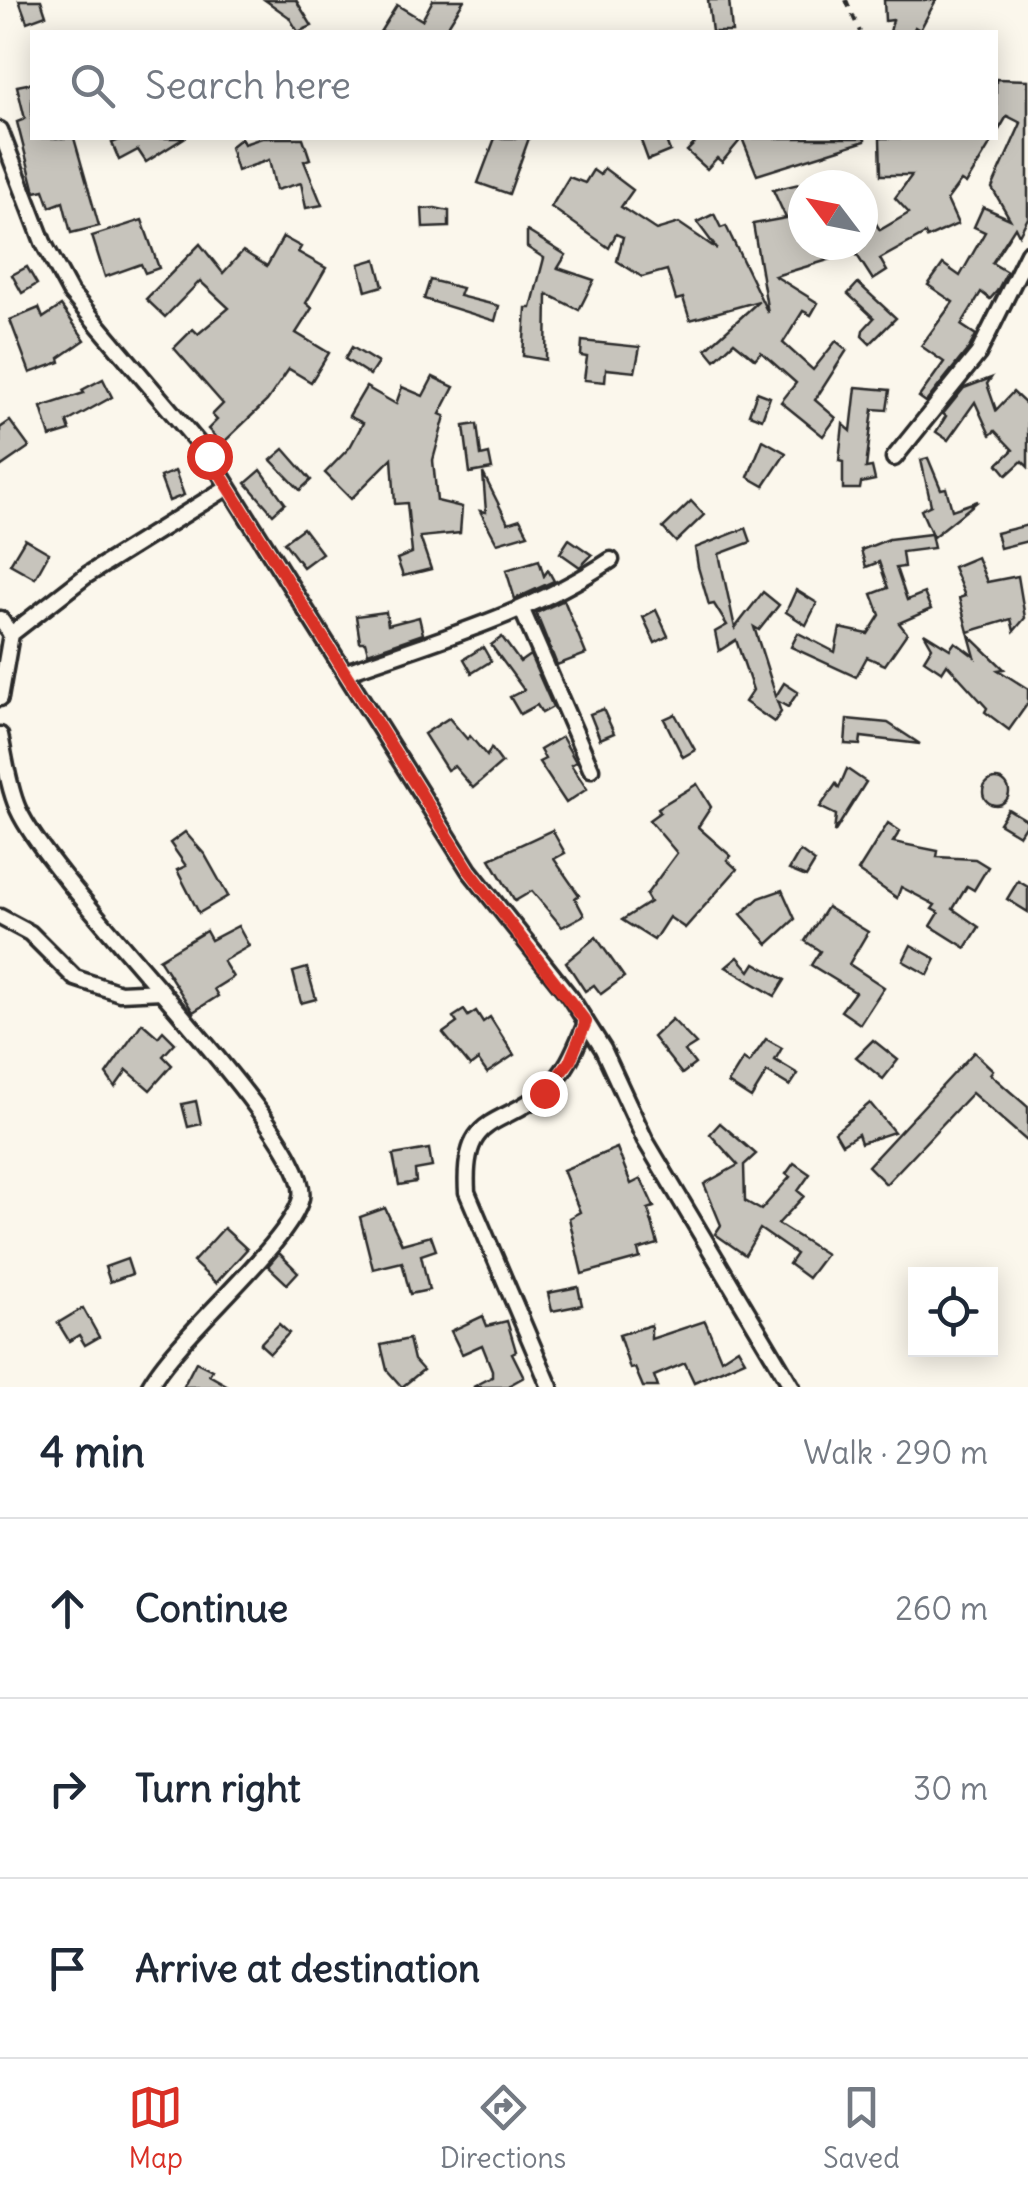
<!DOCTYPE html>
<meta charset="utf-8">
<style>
:root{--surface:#fff;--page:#f2f2f3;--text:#1f2937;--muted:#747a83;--line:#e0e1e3;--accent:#d93025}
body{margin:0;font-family:Delius,sans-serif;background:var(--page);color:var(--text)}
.controls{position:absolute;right:30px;bottom:30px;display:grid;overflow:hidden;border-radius:0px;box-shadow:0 5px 25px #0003}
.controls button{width:90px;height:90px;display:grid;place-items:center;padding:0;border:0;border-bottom:2px solid var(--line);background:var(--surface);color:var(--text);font:50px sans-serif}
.compass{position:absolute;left:788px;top:170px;width:90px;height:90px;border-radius:50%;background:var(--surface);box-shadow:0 5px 25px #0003;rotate:302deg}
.stop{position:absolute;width:30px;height:30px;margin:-22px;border:8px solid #d93025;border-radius:50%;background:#fff}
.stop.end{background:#d93025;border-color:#fff;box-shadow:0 2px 10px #0008}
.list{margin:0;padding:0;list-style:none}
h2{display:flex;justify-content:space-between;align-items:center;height:130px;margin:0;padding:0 40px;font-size:42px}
h2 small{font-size:32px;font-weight:400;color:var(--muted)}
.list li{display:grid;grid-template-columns:65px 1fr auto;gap:30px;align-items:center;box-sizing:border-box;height:180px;padding:0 40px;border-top:2px solid var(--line)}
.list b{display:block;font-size:38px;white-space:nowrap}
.list em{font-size:32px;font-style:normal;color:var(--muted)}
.icon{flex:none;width:55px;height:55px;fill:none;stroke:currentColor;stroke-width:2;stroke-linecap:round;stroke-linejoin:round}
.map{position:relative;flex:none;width:1028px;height:1387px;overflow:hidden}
.search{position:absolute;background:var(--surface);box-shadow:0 5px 25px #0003;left:30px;right:30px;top:30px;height:110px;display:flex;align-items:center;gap:25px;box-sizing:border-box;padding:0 35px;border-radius:0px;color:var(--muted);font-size:38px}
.sheet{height:670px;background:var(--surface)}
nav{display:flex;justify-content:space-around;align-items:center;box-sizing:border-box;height:140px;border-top:2px solid var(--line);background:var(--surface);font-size:28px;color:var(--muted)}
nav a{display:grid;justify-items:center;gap:5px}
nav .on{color:var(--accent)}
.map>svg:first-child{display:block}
.building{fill:#c7c4bc;stroke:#2b2b2b;stroke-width:2.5}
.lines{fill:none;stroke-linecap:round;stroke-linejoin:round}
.minor-casing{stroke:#2b2b2b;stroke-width:21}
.path{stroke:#2b2b2b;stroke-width:4;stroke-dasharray:8 8;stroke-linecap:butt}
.minor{stroke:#fbf7ec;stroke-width:14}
.route{stroke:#d93025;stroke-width:12}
</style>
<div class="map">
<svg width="1028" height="1387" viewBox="0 0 1028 1387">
<rect width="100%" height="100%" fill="#fbf7ec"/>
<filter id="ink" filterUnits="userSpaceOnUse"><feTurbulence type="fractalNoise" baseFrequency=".01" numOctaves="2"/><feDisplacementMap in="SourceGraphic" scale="20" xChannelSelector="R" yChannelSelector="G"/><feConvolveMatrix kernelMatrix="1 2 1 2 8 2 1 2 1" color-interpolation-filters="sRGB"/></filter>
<g filter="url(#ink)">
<g class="building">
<path d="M19,0H41L46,15L27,22Z"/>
<path d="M265,0H296L312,26L298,32L289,17Z"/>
<path d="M433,0H464L444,32H380L397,5L422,20Z"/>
<path d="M708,0H729L732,32H712Z"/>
<path d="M884,0H936L920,30L915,27L913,32H890L893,20L885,21Z"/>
<path d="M996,79L1028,80V218L1019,235L1015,227L992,263L1007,272L997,291L990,299L981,292L961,325L976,335L969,348L926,402L919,397L944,362L921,346L953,302L928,285L943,264L960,276L985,232L974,227L983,207L1010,219L992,188L1021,123L1007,116L996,135Z"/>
<path d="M32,83V138H74L99,226L71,233L63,202L50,207L44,190L35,192L17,122L25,119L17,86Z"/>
<path d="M124,138H184L146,162L138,150L119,160L112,143Z"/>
<path d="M241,138L244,144L262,138H303L310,159L304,161L322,205L306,208L301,183L276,190L269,160L237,171L230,147Z"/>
<path d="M495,138H529L509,194L478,183Z"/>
<path d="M640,138H665L670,151L648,160Z"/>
<path d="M700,138H742L722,162L717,158L707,169L687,151Z"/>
<path d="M742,138H865V141L757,175Z"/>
<path d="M880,138H994L966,184L961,181L947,200L958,224L927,238L925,234L880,259L887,271L873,280L855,252L775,276L818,303L811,315L803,311L783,343L813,370L836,341L847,350L815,400L836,418L823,436L781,402L796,383L761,352L755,359L734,342L715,360L706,349L759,301L690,320L683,298L676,300L667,270L642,277L617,261L623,237L616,234L609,248L551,207L569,177L585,183L593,170L600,175L604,168L633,190L621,207L656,230L679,223L717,249L697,222L714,214L721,228L726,226L768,313L753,224L786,218L773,190L803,183V245H863V225L873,219L880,230L909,213L895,198L912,175H881Z"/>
<path d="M435,208L449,211V227L423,228L422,209Z"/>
<path d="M142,220L159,268L145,273L141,264L105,277L92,236Z"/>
<path d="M527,231L566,255L558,268L594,280L579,310L547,294L546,360L523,356L526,308H531L544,258L527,247Z"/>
<path d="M283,237L301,247L298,252L326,268L306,303L312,308L296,333L329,353L311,382L289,369L267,401L222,444L208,429L217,420L212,415L223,404L174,348L193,329L198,334L229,308L200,281L165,317L146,299L200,244L223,273L243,251L267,266Z"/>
<path d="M376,259L383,286L366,291L359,264Z"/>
<path d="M27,267L37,284L22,293L12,275Z"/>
<path d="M430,280L462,288L459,296L499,306L495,321L424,299Z"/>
<path d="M858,283L896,318L870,344L862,336L863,330L874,318L848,294Z"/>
<path d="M61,306L85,340L59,358L60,362L30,373L10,320L39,308L43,318Z"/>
<path d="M582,341L640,347L635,372L606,369L605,382L584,380L587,357L581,356Z"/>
<path d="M352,347L378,363L370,375L345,359Z"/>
<path d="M433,377L454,387L440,414L445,416L433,460L437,501L462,507L460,533L420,537L431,569L403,576L397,559L412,553L407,503L395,504L392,458L351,499L325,473L350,447L363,423L349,416L366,387L396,404L402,387L423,396Z"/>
<path d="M991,378L987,384L996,410L1013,392L1028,406V467L1022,461L1007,475L998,464L1013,450L995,431L990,435L975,402L948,440L936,432L946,416L943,414L964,388Z"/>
<path d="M103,379L112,397L67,422L70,431L50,437L41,407L84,393L82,390Z"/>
<path d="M856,387L890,390L887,410L873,409L866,468L872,467L875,480L861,483L860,489H843V462L839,461L843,424L851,431Z"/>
<path d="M757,392L770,397L762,419L749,414Z"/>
<path d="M10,421L29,447L0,467V428Z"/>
<path d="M477,424L481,456L489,454L492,469L470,473L464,426Z"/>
<path d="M763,440L786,453L764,486L748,477Z"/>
<path d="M284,449L311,480L300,490L271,460Z"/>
<path d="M928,458L941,489L946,488L952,510L978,501L933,537L921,510L931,505L921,460Z"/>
<path d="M261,470L285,503L273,514L246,483Z"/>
<path d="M175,471L184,495L169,501L160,477Z"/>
<path d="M483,473L508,523L520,519L528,534L497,543L480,511L486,512Z"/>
<path d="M691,501L704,515L676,542L663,528Z"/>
<path d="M1028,525V541L1000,548L996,533Z"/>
<path d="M303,528L322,553L303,567L284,542Z"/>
<path d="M746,528L751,542L719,554L735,628L763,592L779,605L759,630L754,627L776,696L784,683L798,692L788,707L777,701L781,712L774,722L745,702L753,690L736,640L719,651L715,632L727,625L714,604L709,605L698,567L695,548Z"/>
<path d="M931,534L934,548L902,552L904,567L896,568L907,600L924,593L931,609L899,623L907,633L885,665L867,657L856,677L791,647L798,633L835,652L840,628L868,634L880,615L872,594L888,588L879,562L866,567L861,550L889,539Z"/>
<path d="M25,539L49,553L35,578L10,564Z"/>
<path d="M569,539L592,555L580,567L560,553Z"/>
<path d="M977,557L987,582L1018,576L1025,618L1014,631L1011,619L968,632L959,598L965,596L953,567Z"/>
<path d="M539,560L544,576L548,570L554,581L515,599L506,570Z"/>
<path d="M796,590L817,603L806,625L786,612Z"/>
<path d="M564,600L586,654L557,665L536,613Z"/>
<path d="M656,610L668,636L655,643L643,617Z"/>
<path d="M386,612L388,625L419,617L423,634L368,653L365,642H360L356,616Z"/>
<path d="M924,633L950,649L955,642L975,657L969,635L1004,669L998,670L1028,689V703L1009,730L985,712L987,708L947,664L942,672L924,660L932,647Z"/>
<path d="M502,637L520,662L530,655L553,707L542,713L537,705L520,714L510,697L524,690L491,645Z"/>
<path d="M483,647L491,661L472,673L464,659Z"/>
<path d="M603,709L614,733L600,739L590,714Z"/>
<path d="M675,714L695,750L683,757L664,719Z"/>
<path d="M449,718L467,739L470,736L487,756L491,748L502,763L473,788L454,766L447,770L424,734Z"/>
<path d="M847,719L888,723L920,744L861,737L860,745L845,744Z"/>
<path d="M562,737L576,762L571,765L587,789L566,803L539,762L545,759L540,750Z"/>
<path d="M847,769L866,782L834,833L836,815L820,807L836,784L839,788Z"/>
<circle cx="996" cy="792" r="13"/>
<path d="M697,784L711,807L698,827L731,856L727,860L737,869L685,928L669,917L654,940L622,920L650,902L646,895L677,853L649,820L660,812L658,808Z"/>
<path d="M1008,809L1028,821L1019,835L999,823Z"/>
<path d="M888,823L900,831L893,842L938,851L937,857L975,859L988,867L974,890L967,886L953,909L979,927L966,948L931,926L939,913L932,909L935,905L901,887L897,898L858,871Z"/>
<path d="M552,830L565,853L554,859L579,895L575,898L584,915L562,927L532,891L515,901L490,859Z"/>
<path d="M185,832L205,855L228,896L199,913L177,870L186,866L170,843Z"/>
<path d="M800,851L815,862L806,877L789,870Z"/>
<path d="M1018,881L1028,887V912L1007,899Z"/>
<path d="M782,890L795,919L768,944L741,914L759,898Z"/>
<path d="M827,907L868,932L849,964L884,987L860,1024L841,1011L855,992L811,965L820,951L805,941Z"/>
<path d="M238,926L249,946L223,961L233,977L214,989L218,996L193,1012L159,959L206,931L211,940Z"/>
<path d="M596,937L624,977L601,994L594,985L585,991L566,962Z"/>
<path d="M911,945L936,959L928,975L903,961Z"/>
<path d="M738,957L750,971L755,963L785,980L775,996L726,967Z"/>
<path d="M307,968L316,999L301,1003L293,972Z"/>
<path d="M464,1010L468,1016L476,1011L483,1022L490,1017L514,1055L487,1073L478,1060L470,1066L443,1033L457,1023L453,1017Z"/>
<path d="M672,1019L696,1044L685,1051L695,1064L682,1074L653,1037Z"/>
<path d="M142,1023L158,1037L163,1031L175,1043L163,1056L172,1065L150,1090L127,1070L115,1087L106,1074Z"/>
<path d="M766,1039L782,1048L775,1060L798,1074L790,1086L767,1072L751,1098L728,1083L743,1059L749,1063Z"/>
<path d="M873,1040L898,1060L883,1079L856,1057Z"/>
<path d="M974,1052L993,1070L990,1074L1028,1107V1142L972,1093L886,1184L868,1166Z"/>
<path d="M196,1101L201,1124L188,1127L182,1104Z"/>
<path d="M870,1103L894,1132L861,1143L858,1134L842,1144L835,1132Z"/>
<path d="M720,1123L756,1154L744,1165L745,1201L761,1210L790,1177L786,1174L794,1163L810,1174L798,1191L804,1196L778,1224L826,1254L808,1278L789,1264L796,1254L760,1229L745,1255L715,1234L721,1225L704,1184L738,1165L710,1134Z"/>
<path d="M617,1148L631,1184L641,1179L654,1207L648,1209L658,1244L638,1250L640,1258L582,1274L569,1218L580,1212L563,1170Z"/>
<path d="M429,1149L432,1167L415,1170L416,1182L399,1185L393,1155Z"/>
<path d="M385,1208L402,1244L431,1236L436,1250L421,1255L429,1290L410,1294L402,1262L373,1269L360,1217Z"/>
<path d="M224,1228L247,1249L216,1283L193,1262Z"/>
<path d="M279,1253L298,1272L287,1284L268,1266Z"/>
<path d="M127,1259L132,1274L110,1282L105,1267Z"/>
<path d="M578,1287L582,1305L552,1311L548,1293Z"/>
<path d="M83,1308L99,1337L85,1345L79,1335L69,1341L58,1323Z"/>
<path d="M483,1316L487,1326L507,1321L516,1351L512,1353L524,1377L506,1387H473L492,1377V1370L482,1345L462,1354L451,1331Z"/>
<path d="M705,1321L721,1359L738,1348L745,1360L694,1382L685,1363L654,1376L658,1387H643L635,1368L630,1369L619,1335L651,1325V1339Z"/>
<path d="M279,1324L289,1333L270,1353L260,1344Z"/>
<path d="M409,1339L414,1360L423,1370L402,1387L387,1370L381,1345Z"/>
<path d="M196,1362L212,1370L209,1375L230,1387H183Z"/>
</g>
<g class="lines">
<defs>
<g id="minor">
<path d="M0,130L43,242L70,292L209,456L469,870L570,997L603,1049L645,1140L792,1387"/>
<path d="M894,458L978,354L1028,253"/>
<path d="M522,610L591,769"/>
<path d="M0,619L11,634"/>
<path d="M346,672C437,640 530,614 611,560"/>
<path d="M0,698L11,634L87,575L228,487"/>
<path d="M0,735C5,759 8,786 18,809C54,890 314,1136 301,1198C291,1243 177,1335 149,1387"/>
<path d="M0,917L30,933L75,978L120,993L162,991"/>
<path d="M550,1387L467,1192C462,1111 501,1129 546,1090C567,1072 576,1047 586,1023"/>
</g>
</defs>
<use href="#minor" class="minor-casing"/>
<path class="path" d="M846,0L860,32"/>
<use href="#minor" class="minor"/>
</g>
</g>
<g class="lines" filter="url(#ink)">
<path class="route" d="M209,456L469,870L586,1022L570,1061L544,1093"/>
</g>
</svg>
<div class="controls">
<button><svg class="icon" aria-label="locate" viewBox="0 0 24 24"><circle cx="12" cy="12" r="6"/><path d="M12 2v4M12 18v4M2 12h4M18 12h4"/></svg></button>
</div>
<svg class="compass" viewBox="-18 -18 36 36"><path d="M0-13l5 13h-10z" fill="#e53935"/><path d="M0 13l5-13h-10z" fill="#747a83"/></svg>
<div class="stop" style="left:209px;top:456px"></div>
<div class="stop end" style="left:544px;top:1093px"></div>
<div class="search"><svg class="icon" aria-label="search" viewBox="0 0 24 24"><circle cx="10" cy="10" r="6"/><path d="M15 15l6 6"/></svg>Search here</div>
</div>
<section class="sheet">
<h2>4 min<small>Walk · 290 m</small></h2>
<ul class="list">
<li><svg class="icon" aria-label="ahead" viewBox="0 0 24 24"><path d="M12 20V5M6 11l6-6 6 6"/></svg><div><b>Continue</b></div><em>260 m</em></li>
<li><svg class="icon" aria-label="right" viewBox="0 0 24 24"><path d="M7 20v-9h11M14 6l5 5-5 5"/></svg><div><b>Turn right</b></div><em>30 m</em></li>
<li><svg class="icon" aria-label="arrive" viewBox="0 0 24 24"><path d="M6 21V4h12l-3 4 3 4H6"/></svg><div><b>Arrive at destination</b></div></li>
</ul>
</section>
<nav>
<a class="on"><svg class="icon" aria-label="map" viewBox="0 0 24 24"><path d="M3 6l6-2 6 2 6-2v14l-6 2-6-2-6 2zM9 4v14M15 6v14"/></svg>Map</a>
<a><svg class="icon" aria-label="directions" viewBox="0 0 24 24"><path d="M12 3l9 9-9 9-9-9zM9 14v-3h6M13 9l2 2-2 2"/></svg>Directions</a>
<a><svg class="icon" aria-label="saved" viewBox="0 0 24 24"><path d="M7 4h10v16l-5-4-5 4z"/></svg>Saved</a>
</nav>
